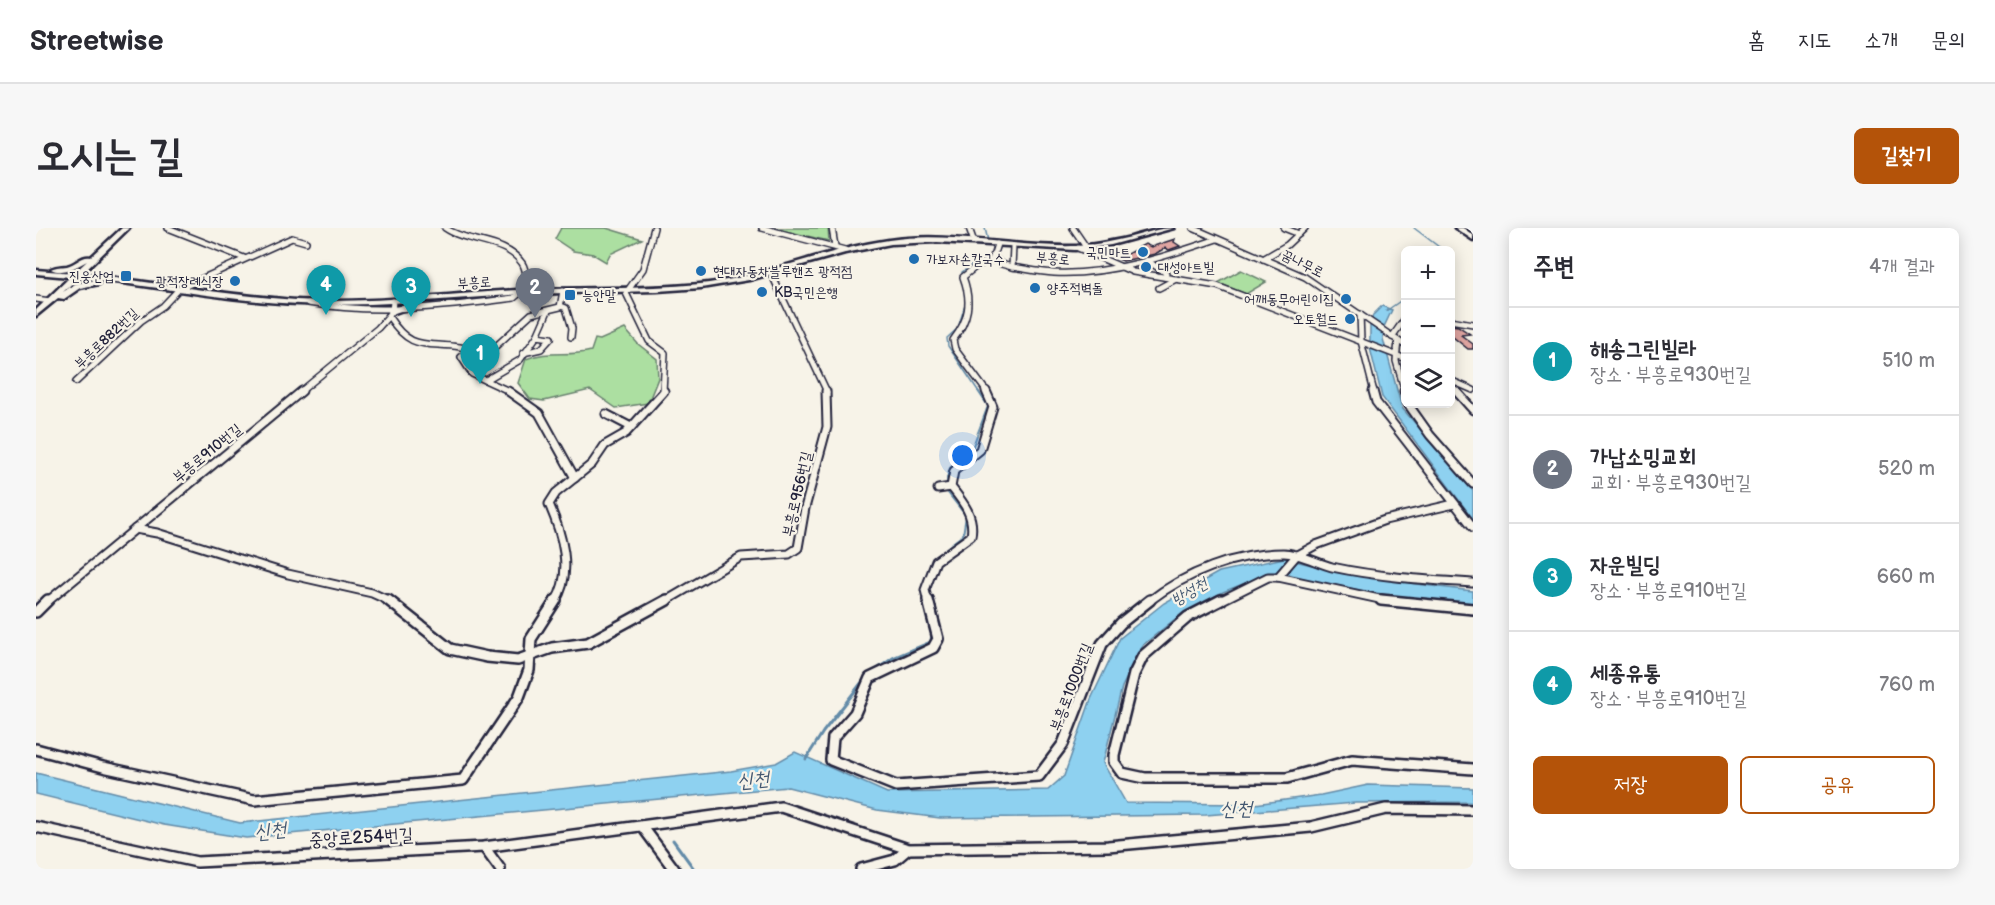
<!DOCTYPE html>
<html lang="ko">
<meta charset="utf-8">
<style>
:root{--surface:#fff;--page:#f7f7f7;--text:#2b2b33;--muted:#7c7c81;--line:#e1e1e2;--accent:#b45309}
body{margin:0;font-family:"Balsamiq Sans","Poor Story",sans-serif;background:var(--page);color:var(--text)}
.controls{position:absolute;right:18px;top:18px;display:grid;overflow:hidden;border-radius:9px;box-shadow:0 3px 15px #0003}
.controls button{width:54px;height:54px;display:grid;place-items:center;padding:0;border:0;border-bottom:2px solid var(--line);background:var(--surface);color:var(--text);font:30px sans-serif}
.you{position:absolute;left:927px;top:228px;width:21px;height:21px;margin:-15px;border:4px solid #fff;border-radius:50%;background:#1a73e8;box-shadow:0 0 0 9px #1a73e833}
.badge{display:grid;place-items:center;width:39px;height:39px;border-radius:50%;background:var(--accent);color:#fff;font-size:20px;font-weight:700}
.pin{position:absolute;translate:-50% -50px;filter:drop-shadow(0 2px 3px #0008)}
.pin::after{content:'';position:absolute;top:32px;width:21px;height:18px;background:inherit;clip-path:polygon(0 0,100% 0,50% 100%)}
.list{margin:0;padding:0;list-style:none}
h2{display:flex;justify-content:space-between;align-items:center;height:78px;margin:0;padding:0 24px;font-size:26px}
h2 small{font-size:20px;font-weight:400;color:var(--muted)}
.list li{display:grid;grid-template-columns:39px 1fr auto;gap:18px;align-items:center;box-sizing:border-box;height:108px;padding:0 24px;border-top:2px solid var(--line)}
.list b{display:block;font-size:22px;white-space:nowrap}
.list p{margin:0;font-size:20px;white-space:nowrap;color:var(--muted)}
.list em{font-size:20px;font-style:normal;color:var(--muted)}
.actions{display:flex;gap:12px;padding:18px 24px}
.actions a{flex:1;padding:14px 0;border:2px solid var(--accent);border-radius:9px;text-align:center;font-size:21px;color:var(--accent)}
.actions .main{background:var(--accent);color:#fff}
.icon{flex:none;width:33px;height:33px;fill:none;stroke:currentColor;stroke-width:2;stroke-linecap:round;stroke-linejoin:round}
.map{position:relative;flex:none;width:1437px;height:641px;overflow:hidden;border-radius:9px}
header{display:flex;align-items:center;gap:36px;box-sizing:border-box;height:84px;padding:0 30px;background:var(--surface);border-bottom:2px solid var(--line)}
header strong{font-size:28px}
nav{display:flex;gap:33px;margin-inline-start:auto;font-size:21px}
.intro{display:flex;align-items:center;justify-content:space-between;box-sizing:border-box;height:144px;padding:0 36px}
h1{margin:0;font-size:42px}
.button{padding:15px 27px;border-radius:9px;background:var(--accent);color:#fff;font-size:21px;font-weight:700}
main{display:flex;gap:36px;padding:0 36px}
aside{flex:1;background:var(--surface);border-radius:9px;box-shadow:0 3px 15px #0003}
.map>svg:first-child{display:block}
.green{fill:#acdfa1;stroke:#67806e;stroke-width:1.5}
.water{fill:#8ed1f0;stroke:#638ba8;stroke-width:1.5}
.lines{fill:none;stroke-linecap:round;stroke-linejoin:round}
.stream-far2{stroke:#638ba8;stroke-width:1.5}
.stream-far1{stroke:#638ba8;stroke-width:2}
.stream{stroke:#638ba8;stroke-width:3}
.building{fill:#e0a5a1;stroke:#22223b;stroke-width:1.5}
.street-far2-casing{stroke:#22223b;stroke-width:8}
.street-far1-casing{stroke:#22223b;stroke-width:11}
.street-casing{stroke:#22223b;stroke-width:14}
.secondary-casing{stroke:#22223b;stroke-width:5}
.street-far2{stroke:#f7f3e8;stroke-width:5}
.street-far1{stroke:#f7f3e8;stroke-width:7}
.street{stroke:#f7f3e8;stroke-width:9}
.secondary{fill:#f7f3e8;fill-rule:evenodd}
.poi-dot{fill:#1f6fb2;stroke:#f7f3e8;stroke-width:2}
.labels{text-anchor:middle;stroke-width:4.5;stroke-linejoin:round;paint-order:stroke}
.far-poi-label{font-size:14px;fill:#22223b;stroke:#f7f3e8;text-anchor:start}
.far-street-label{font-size:14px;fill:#22223b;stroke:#f7f3e8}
.street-label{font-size:15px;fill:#22223b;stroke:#f7f3e8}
.water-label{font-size:16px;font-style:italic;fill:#425771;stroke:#f7f3e8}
.near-street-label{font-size:18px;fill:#22223b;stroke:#f7f3e8}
.near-water-label{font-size:20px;font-style:italic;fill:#425771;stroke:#f7f3e8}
</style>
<header>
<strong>Streetwise</strong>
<nav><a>홈</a><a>지도</a><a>소개</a><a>문의</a></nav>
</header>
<div class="intro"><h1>오시는 길</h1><a class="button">길찾기</a></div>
<main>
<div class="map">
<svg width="1437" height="641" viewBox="0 0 1437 641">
<rect width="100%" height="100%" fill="#f7f3e8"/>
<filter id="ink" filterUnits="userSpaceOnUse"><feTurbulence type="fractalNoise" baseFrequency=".0167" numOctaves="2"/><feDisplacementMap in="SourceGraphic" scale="12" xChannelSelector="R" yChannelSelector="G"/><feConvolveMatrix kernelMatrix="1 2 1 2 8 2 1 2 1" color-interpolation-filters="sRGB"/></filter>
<g filter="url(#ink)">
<g class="green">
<path d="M525,0H570L606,11L574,26L570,34L557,26L537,23L519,11Z"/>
<path d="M736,0H792L793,13Z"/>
<path d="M1205,42L1230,54L1210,66L1182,55Z"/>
<path d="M589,101L602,116L621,131L622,150L612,175L580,180L554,162L508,173L494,171L482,155L490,131C511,122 533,129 555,123L559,111L564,112Z"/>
</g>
<g class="water">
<path d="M1346,78L1356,82L1347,101V111L1366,180L1437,263V291L1346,169L1334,120V98L1337,87Z"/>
<path d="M1248,330C1310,347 1373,356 1437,363V377L1367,370L1234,345L1187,364L1148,384L1107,417L1086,459L1067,535L1090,575L1219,576L1285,567L1332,557L1437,560V574L1319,575L1170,587L904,590L841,582L752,559L210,610L128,597L0,566V545L204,595L695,543L740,535L759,524L851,565L1012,562L1028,548L1055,471L1084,410L1128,375L1183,344Z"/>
</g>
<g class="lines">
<g class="stream-far2">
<path d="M949,0L952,13"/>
<path d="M1378,0L1407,22"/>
<path d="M1414,32V35"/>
<path d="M926,48V44L938,35L949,32"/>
<path d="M930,74L922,100L911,110L912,118L943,164"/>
<path d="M1350,83L1370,69"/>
</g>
<path class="stream-far1" d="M886,361C893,335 906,322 927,307L930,288L912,265L911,250L914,240L935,223L952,178L942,163"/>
<g class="stream">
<path d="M837,444L857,430L895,414L896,404"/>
<path d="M770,531L787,504L830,449"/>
<path d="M637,612L658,641"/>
</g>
</g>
<g class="building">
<path d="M1139,11L1138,14L1144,18L1133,22L1129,20L1119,26L1087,33L1082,31L1109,16L1115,19Z"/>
<path d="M1414,97L1422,98L1434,106L1425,107L1437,116V121H1432L1417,109Z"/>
</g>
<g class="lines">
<defs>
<g id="street-far2">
<path d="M132,0L208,30"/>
<path d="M409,0C432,16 469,11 486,35C489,39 489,44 491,48C495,54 500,57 502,64"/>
<path d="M618,0L607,41L590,65L613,113L629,125L627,164"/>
<path d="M726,0L809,22"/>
<path d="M796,0L799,18"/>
<path d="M933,0L938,14"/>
<path d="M1037,0L1050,19"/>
<path d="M1157,0L1269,49L1370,118"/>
<path d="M1248,0L1263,6"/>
<path d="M977,18L976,39C990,41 1004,44 1018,45C1071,48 1131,28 1181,11"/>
<path d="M1042,20L1097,44L1181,58L1370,131"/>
<path d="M958,29L965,36L976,39"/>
<path d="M1227,31L1251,17L1269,0"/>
<path d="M1110,32L1130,45L1129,49"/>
<path d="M735,45L791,164"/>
<path d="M1123,60L1140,51"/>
<path d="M0,71L14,73"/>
<path d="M272,75C341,87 409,79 478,70L485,64"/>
<path d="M525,78L530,80L536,100L535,109"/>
<path d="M1324,86L1325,113L1338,164"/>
<path d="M353,89C375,123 388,114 424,119C432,120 439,124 447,125L460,118L495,86L524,79L527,63"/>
<path d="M1414,92L1437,96"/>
<path d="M1356,109L1370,89"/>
<path d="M1362,113L1360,133L1369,164"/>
<path d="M435,122L425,129L436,146L475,164"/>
<path d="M487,125L505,121L515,110L501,108"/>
<path d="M450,152L484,132L501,108L512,83"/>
<path d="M1414,152L1437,162"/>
<path d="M40,154L105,93L127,78L143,61L256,10L270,14"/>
<path d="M1414,156L1421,164"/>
<path d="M264,164L342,100L356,84L357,73"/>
<path d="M951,164L919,121L917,112C933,92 936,73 927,49L942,37L956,32L961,16"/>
</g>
<g id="street-far1">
<path d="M472,163L503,185L539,250"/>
<path d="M1337,163L1340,174L1437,299"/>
<path d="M1368,163L1370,168"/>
<path d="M1420,163L1437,182"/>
<path d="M1372,176L1394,207L1437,256"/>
<path d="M570,186L595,199"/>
<path d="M902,261L915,259"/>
<path d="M99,301L121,305L252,346L336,365L356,374"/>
<path d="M1242,349L1260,328L1280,317L1349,292L1418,276"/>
<path d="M11,374L266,163"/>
<path d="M519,374C538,344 526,306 513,276L520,265L556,236L569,217L590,205L628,163"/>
<path d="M628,374L705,329L753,326L762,320L769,280L791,199L790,163"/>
<path d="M892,374L889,362L900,333L935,308C939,288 927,274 915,259L918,243L944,222L957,179L950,163"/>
<path d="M1112,374C1149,345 1200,325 1248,325C1263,325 1281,335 1296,339C1342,349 1391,352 1437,355"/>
<path d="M1182,374L1232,349H1242L1357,374"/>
</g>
<g id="street">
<path d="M352,372L414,421L451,429L482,432L516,420L552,415L631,372"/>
<path d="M892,372L902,411L897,420L834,450L819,485L797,510L795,532L860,558L1003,548L1027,516L1066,416L1085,395L1114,372"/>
<path d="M1185,372L1152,389L1107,428L1098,446L1078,527V534L1086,545L1109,550H1251L1316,532L1437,541"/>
<path d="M1345,372L1437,381"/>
<path d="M0,384L12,372"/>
<path d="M0,521L67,539L218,572L427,552L483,469L493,442L495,411L520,372"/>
<path d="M606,598L638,641"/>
<path d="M0,599L161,634L448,619L745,579L872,621L1072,618L1275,599L1350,581L1437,582"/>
<path d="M448,619L464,641"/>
<path d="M825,641L859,632L872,621"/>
</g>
<g id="secondary">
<path d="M86,0H93L46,46C118,54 189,67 260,72C334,76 408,66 482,62C542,59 604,62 664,56C729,49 789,21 853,12C916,3 978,20 1041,18C1059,17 1077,13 1095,9C1110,5 1123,0 1138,0L1075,17L1039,22L901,14L855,16L809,25L713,52L665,60L621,63L487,66L376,74L379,76L378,78L356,86L352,84L353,82L374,74C337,76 300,78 263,76C196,73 129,60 62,52L63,56L44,60L28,71L22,70L0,88V82L34,49L0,46V42L38,45L51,33C40,39 27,47 15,41C21,38 25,39 31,38C40,36 46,27 55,29ZM42,50L59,52L39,56L27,64Z"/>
<path d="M1419,0H1427L1437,7V12Z"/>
</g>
</defs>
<use href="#street-far2" class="street-far2-casing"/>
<use href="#street-far1" class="street-far1-casing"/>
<use href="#street" class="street-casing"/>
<use href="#secondary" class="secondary-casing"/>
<use href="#street-far2" class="street-far2"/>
<use href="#street-far1" class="street-far1"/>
<use href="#street" class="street"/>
<use href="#secondary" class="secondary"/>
</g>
</g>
<g class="poi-dot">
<circle cx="1107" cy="24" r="6"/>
<circle cx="878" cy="31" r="6"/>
<circle cx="1110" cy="39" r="6"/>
<circle cx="665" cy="43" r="6"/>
<rect x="84" y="42" width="12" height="12" rx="3"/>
<circle cx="199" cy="53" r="6"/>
<circle cx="999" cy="60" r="6"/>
<circle cx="726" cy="64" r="6"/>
<rect x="528" y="61" width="12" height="12" rx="3"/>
<circle cx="1310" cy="71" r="6"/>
<circle cx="1314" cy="91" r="6"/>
</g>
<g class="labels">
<g class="far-poi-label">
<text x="1095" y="29" text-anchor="end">국민마트</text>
<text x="890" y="36">가보자손칼국수</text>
<text x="1122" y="44">대성아트빌</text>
<text x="677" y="48">현대자동차블루핸즈 광적점</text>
<text x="78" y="53" text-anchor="end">진웅산업</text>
<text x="187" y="58" text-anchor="end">광적장례식장</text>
<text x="1011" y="65">양주적벽돌</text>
<text x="738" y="69">KB국민은행</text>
<text x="546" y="72">능안말</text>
<text x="1298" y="76" text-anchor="end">어깨동무어린이집</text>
<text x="1302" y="96" text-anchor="end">오토월드</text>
</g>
<g class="far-street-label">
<text transform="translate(1017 30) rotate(5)" y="5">부흥로</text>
<text transform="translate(1267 35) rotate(27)" y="5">꿈나무로</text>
<text transform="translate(438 54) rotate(-3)" y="5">부흥로</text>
<text transform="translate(70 110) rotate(-43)" y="5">부흥로882번길</text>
</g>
<g class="street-label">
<text transform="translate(171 225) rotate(-39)" y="5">부흥로910번길</text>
<text transform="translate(761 266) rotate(-77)" y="5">부흥로956번길</text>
<text transform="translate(1035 459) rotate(-69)" y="5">부흥로1000번길</text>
</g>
<g class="water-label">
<text transform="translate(1153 363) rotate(-31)" y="6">방성천</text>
</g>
<g class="near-street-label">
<text transform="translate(325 609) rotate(-3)" y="6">중앙로254번길</text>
</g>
<g class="near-water-label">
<text transform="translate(717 551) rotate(-5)" y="7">신천</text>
<text x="1200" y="587">신천</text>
<text transform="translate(234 602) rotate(-6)" y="7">신천</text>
</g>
</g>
</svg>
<div class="controls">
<button>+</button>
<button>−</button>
<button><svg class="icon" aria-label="layers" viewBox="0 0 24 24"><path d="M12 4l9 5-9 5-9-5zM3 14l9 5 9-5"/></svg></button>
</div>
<div class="you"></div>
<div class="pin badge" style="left:444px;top:156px;background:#0f9aa8">1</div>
<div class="pin badge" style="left:499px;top:90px;background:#6b7280">2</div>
<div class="pin badge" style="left:375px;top:89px;background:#0f9aa8">3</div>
<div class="pin badge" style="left:290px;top:87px;background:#0f9aa8">4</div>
</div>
<aside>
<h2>주변<small>4개 결과</small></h2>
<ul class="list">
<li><span class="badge" style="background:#0f9aa8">1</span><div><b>해송그린빌라</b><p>장소 · 부흥로930번길</p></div><em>510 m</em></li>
<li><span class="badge" style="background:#6b7280">2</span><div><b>가납소밍교회</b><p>교회 · 부흥로930번길</p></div><em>520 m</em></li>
<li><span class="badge" style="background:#0f9aa8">3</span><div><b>자운빌딩</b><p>장소 · 부흥로910번길</p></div><em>660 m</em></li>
<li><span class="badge" style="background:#0f9aa8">4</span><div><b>세종유통</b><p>장소 · 부흥로910번길</p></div><em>760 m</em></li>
</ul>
<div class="actions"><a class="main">저장</a><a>공유</a></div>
</aside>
</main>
